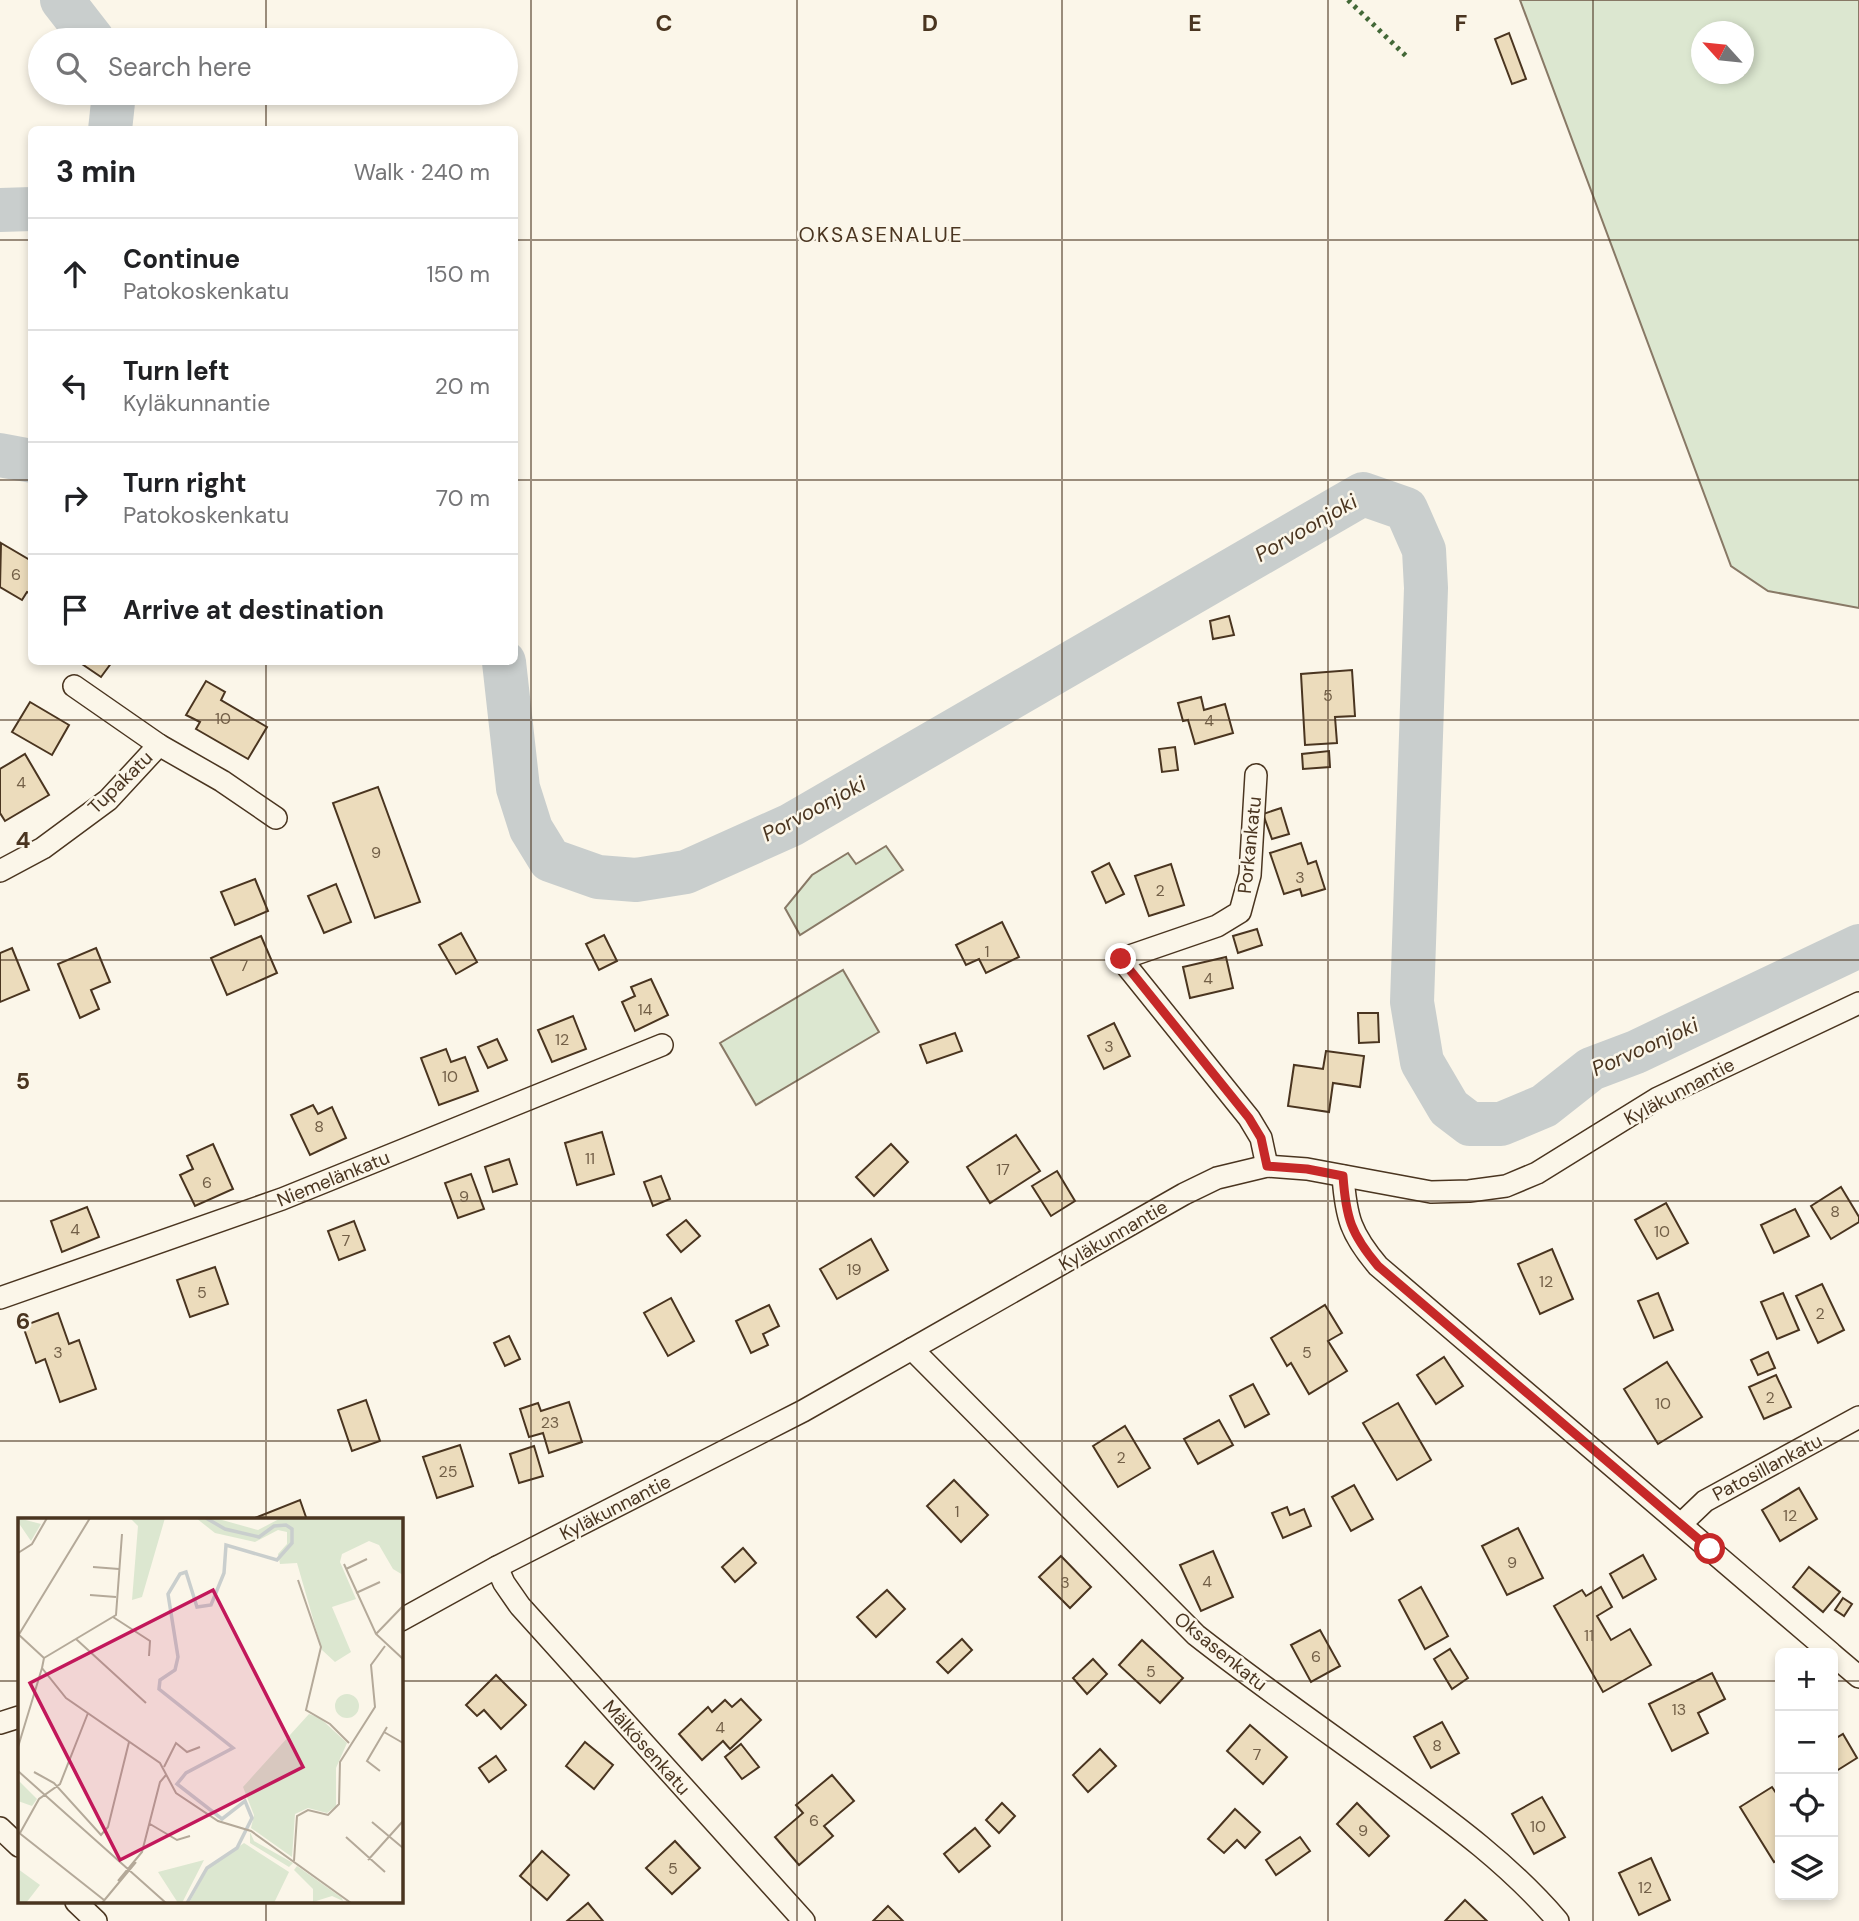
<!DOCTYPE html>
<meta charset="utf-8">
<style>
:root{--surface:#fff;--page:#f6f6f6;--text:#202124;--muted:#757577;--line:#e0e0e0}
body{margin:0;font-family:"DM Sans",sans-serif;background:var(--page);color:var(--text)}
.controls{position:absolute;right:21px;bottom:21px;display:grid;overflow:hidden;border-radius:10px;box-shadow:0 4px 10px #0003}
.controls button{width:63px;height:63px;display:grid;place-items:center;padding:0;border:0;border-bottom:2px solid var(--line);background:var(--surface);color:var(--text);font:35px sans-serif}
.compass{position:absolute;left:1691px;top:21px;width:63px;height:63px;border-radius:50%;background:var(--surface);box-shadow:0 4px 10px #0003;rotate:297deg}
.stop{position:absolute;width:21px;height:21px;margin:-16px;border:5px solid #c62828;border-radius:50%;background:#fff}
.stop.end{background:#c62828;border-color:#fff;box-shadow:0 2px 7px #0008}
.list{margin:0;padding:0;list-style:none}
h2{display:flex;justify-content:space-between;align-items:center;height:91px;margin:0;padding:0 28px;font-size:30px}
h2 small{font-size:23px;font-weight:400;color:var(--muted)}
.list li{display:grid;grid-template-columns:46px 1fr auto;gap:21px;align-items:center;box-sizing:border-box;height:112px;padding:0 28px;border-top:2px solid var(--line)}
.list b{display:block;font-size:26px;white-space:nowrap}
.list p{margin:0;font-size:23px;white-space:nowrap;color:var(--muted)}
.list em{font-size:23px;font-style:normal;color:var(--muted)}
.icon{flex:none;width:38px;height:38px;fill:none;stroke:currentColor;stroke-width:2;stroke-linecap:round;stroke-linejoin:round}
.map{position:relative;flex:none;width:1859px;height:1921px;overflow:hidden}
.search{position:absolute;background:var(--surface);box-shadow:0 4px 10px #0003;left:28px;top:28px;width:490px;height:77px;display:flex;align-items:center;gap:18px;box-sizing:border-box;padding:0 24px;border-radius:38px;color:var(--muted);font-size:26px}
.panel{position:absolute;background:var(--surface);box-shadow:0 4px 10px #0003;left:28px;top:126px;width:490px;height:539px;border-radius:10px}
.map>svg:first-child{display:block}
.green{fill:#dce7d0;stroke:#887966;stroke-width:2;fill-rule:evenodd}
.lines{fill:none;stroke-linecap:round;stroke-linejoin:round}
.river{stroke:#c9cecd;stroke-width:44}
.building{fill:#ecdcbc;stroke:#4a3520;stroke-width:2}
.minor-casing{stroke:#4a3520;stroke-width:24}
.minor{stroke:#fbf6e9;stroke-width:21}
.hedge{stroke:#436837;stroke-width:5;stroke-dasharray:3.5 5;stroke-linecap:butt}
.route{stroke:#c62828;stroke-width:9}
.grid{fill:none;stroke:#4a3520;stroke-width:2;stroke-opacity:0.55}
.labels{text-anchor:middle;stroke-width:5;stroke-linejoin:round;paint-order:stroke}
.number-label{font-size:16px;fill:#725f47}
.street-label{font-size:19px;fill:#4a3520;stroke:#fbf6e9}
.neighbourhood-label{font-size:21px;letter-spacing:2px;fill:#4a3520;stroke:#fbf6e9}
.water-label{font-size:21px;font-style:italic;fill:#4a3520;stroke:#fbf6e9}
.inset-river{fill:none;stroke:#c9cecd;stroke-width:3.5}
.inset-road{fill:none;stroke:#b4a999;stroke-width:2}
.view{fill:#c2185b;fill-opacity:0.15;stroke:#c2185b;stroke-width:3.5}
.inset-edge{fill:none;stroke:#4a3520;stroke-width:3.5}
.grid-label{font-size:23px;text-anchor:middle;font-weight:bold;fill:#4a3520;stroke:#fbf6e9;stroke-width:5;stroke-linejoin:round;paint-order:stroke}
</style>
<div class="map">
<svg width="1859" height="1921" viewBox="0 0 1859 1921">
<rect width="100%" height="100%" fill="#fbf6e9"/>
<g class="green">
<path d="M1520,0H1859V608L1768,591L1731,566ZM1702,32H1744V74H1702Z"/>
<path d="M886,846L903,870L800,935L785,908L812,875L848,853L856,864Z"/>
<path d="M843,970L879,1032L756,1105L720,1043Z"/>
</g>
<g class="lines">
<g class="river">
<path d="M62,0L93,40"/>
<path d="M110,130L114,93"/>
<path d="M0,210L32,209"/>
<path d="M0,455L32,461"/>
<path d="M504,662L518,788L531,829L550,860L598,877L636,880L686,872L791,825L1363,494L1406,509L1424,550L1426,588L1412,1002L1422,1062L1449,1108L1470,1124H1501L1544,1106L1591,1069L1636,1052L1859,946"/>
</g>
</g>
<g class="building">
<path d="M1509,33L1526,79L1512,84L1495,39Z"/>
<path d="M1,543L30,560L32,558V594L27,592L22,600L0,587Z"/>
<path d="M1229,616L1234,635L1213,639L1210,621Z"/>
<path d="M79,662H112L101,677Z"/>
<path d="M1352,670L1355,716L1335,717L1337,743L1305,745L1301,674Z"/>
<path d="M206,681L225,692L221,700L267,727L248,759L196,729L200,722L186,715Z"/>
<path d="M1201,697L1204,710L1225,704L1233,733L1195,744L1188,720L1183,721L1178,703Z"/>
<path d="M30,702L69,725L52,755L12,732Z"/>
<path d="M1175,747L1178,770L1162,772L1159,749Z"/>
<path d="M1329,751L1330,767L1303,769L1302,754Z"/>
<path d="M25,754L49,795L5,821L0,813V769Z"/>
<path d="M378,787L420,902L375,918L333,803Z"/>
<path d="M1281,808L1289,834L1272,839L1263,814Z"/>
<path d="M1301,843L1308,864L1316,861L1325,889L1302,896L1300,889L1284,894L1270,853Z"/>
<path d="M1109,863L1124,894L1106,903L1092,872Z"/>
<path d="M1171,864L1184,905L1149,916L1135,876Z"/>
<path d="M255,879L268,911L235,925L221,892Z"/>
<path d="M336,884L351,922L324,933L308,896Z"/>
<path d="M1002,922L1019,957L986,973L979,959L966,965L956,945Z"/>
<path d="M1257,929L1262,945L1238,953L1233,936Z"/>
<path d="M461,933L477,962L456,974L439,945Z"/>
<path d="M604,935L617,961L599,970L586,944Z"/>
<path d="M261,936L277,973L227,995L211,958Z"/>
<path d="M12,948L29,990L0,1002V953Z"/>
<path d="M96,948L110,982L91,990L99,1009L80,1018L58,964Z"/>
<path d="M1226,957L1233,988L1190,998L1183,967Z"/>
<path d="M651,979L668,1015L635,1031L622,1002L635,996L631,987Z"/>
<path d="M1358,1013H1378L1379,1042L1359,1043Z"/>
<path d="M573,1016L586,1049L552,1062L538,1030Z"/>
<path d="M1114,1023L1130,1056L1104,1069L1088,1036Z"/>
<path d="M955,1033L962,1051L927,1063L920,1045Z"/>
<path d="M497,1039L507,1060L488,1068L478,1047Z"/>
<path d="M446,1049L451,1062L465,1057L478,1091L439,1105L421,1058Z"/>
<path d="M1326,1051L1364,1056L1360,1087L1333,1083L1329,1112L1288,1106L1294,1065L1323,1069Z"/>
<path d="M313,1105L318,1114L332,1107L346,1138L310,1155L291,1115Z"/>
<path d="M602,1132L614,1174L577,1185L565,1143Z"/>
<path d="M1016,1135L1040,1171L990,1203L967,1167Z"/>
<path d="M213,1144L233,1189L195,1206L180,1175L193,1169L187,1156Z"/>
<path d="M891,1144L908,1162L874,1196L856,1177Z"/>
<path d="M509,1159L517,1184L493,1192L485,1167Z"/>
<path d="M1057,1171L1075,1201L1051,1216L1032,1186Z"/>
<path d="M471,1174L484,1209L458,1218L445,1183Z"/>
<path d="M661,1176L670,1199L653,1206L644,1182Z"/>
<path d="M1841,1187L1859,1217V1222L1831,1239L1811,1206Z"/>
<path d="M1666,1203L1688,1243L1657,1259L1635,1220Z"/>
<path d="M87,1207L99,1237L62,1252L51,1221Z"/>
<path d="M1795,1209L1809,1236L1774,1253L1761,1225Z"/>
<path d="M686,1220L700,1236L681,1252L667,1235Z"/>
<path d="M354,1221L365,1250L339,1260L328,1231Z"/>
<path d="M871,1239L888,1270L837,1299L820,1269Z"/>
<path d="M1552,1249L1573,1299L1540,1314L1518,1264Z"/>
<path d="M215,1267L228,1304L190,1317L177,1280Z"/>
<path d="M1822,1284L1844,1330L1818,1343L1796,1296Z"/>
<path d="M1658,1293L1673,1330L1654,1338L1638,1301Z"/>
<path d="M1783,1293L1799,1330L1777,1339L1761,1302Z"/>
<path d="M671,1298L694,1341L668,1356L644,1313Z"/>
<path d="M769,1305L779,1326L763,1334L768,1345L751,1353L736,1321Z"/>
<path d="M1325,1305L1342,1333L1328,1341L1347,1371L1309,1394L1291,1363L1287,1366L1271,1338Z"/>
<path d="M58,1313L69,1344L79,1340L96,1389L60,1402L45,1359L36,1363L23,1326Z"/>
<path d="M509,1336L520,1359L505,1366L494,1343Z"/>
<path d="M1768,1352L1775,1368L1758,1375L1751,1360Z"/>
<path d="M1444,1357L1463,1386L1436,1404L1417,1375Z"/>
<path d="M1667,1362L1702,1417L1658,1444L1624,1389Z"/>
<path d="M1776,1375L1791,1407L1764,1419L1749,1387Z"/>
<path d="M1253,1384L1269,1414L1245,1427L1230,1396Z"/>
<path d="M366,1400L380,1441L352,1451L338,1410Z"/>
<path d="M569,1402L582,1442L549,1453L543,1433L529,1437L520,1409L538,1403L541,1411Z"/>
<path d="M1398,1403L1431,1460L1397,1480L1363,1423Z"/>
<path d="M1219,1420L1233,1445L1198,1464L1184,1439Z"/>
<path d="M1125,1426L1150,1468L1118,1487L1093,1446Z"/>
<path d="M460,1445L473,1486L437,1498L423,1457Z"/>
<path d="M534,1446L543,1476L519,1483L510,1454Z"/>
<path d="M954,1480L988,1515L961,1542L927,1506Z"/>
<path d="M1354,1485L1373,1519L1351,1531L1332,1497Z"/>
<path d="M1799,1488L1817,1519L1780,1541L1762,1510Z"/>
<path d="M300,1500L307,1520H250Z"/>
<path d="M1287,1507L1290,1515L1304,1509L1311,1526L1283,1538L1272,1513Z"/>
<path d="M1518,1528L1543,1578L1507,1595L1482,1546Z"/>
<path d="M743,1548L756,1563L735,1582L722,1567Z"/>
<path d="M1213,1551L1233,1597L1201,1611L1180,1565Z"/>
<path d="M1643,1555L1656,1579L1623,1598L1610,1574Z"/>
<path d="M1061,1556L1091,1587L1070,1608L1039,1577Z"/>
<path d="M1809,1567L1840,1592L1823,1612L1793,1587Z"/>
<path d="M1421,1587L1448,1636L1425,1649L1399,1600Z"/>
<path d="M1601,1587L1612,1607L1597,1616L1611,1640L1630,1629L1651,1665L1603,1692L1554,1606L1582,1590L1586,1596Z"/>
<path d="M887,1590L905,1609L876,1637L857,1617Z"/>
<path d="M1843,1598L1852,1604L1844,1616L1835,1610Z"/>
<path d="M1320,1630L1340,1666L1311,1682L1291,1645Z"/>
<path d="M962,1639L972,1650L948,1673L937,1662Z"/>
<path d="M1142,1640L1183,1678L1160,1703L1119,1665Z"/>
<path d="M1450,1649L1468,1678L1452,1689L1434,1659Z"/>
<path d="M1093,1659L1107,1674L1087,1694L1073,1678Z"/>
<path d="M1712,1673L1725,1699L1698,1713L1708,1733L1672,1751L1649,1704Z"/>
<path d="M496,1675L526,1705L501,1729L484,1710L477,1716L466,1705Z"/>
<path d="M741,1699L761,1720L730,1749L723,1741L702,1760L679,1734L708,1707L712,1712L725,1700L732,1707Z"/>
<path d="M1442,1722L1459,1753L1431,1768L1414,1737Z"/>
<path d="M1250,1725L1287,1757L1263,1784L1227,1751Z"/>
<path d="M1843,1734L1857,1758L1833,1773V1740Z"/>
<path d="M585,1742L613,1765L594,1789L566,1766Z"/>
<path d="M741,1744L759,1767L742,1779L725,1757Z"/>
<path d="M1100,1749L1116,1766L1088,1792L1073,1775Z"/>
<path d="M496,1756L506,1770L489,1782L479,1768Z"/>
<path d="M832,1775L854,1801L824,1826L833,1836L799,1865L775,1837L803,1813L796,1805Z"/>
<path d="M1772,1787L1780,1799V1858L1774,1862L1740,1807Z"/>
<path d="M1542,1797L1565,1837L1534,1854L1512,1814Z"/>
<path d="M1002,1803L1015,1816L999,1833L986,1820Z"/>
<path d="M1357,1803L1389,1836L1369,1856L1337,1824Z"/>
<path d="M1235,1809L1260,1832L1245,1848L1237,1840L1224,1853L1208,1839Z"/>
<path d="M975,1828L990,1846L959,1872L944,1854Z"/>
<path d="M1300,1837L1310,1851L1276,1875L1266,1860Z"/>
<path d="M675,1841L700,1868L672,1894L646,1868Z"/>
<path d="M542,1851L569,1875L547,1900L520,1876Z"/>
<path d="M1651,1858L1670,1900L1639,1915L1619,1873Z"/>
<path d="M1465,1900L1487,1921H1445Z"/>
<path d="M588,1903L603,1921H567Z"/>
<path d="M888,1906L903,1921H873Z"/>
</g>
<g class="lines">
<defs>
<g id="minor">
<path d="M74,686L159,745"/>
<path d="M1256,775L1250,875L1240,912L1217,926L1121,959L1249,1118L1261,1138L1267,1166"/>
<path d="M0,871L43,848L108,800L159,745L222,781L276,818"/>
<path d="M1343,1176C1346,1218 1351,1234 1378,1266L1831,1653"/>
<path d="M0,1298L282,1199L662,1045"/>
<path d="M912,1349L1196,1635C1261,1686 1329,1733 1395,1781C1454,1824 1510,1865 1558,1921"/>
<path d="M1681,1524L1705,1501L1859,1417"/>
<path d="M497,1567L504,1583L520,1606L804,1921"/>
<path d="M401,1620L497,1567L803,1411L1184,1194L1217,1178L1267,1166L1307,1169L1431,1192L1469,1191L1506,1186L1537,1173L1658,1098L1859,1003"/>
<path d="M1833,1655L1859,1677"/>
<path d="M0,1723L19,1717"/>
<path d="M0,1828L19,1846"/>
<path d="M76,1902L96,1921"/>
</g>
</defs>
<use href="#minor" class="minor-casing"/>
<use href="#minor" class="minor"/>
<path class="hedge" d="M1348,0L1406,56"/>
</g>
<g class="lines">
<path class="route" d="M1121,959L1249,1118L1261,1138L1267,1166L1307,1169L1343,1176C1346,1218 1351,1234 1378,1266L1710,1549"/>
</g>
<path class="grid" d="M266,0V40M531,0V1921M797,0V1921M1062,0V1921M1328,0V1921M1593,0V1921M266,93V130M0,240H32M514,240H1859M0,480H32M514,480H1859M266,662V1520M0,720H1859M0,960H1859M0,1201H1859M0,1441H1859M0,1681H19M401,1681H1780M1833,1681H1859M266,1902V1921"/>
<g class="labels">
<g class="number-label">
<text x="16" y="580">6</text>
<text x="1328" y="701">5</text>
<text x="223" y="724">10</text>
<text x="1209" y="726">4</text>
<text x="21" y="788">4</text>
<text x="376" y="858">9</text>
<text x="1300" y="883">3</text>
<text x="1160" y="896">2</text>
<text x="987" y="957">1</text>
<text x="244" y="971">7</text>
<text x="1208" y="984">4</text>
<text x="645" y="1015">14</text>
<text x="562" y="1045">12</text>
<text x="1109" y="1052">3</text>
<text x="450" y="1082">10</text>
<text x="319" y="1132">8</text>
<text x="590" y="1164">11</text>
<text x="1003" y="1175">17</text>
<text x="207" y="1188">6</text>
<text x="464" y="1202">9</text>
<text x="1835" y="1217">8</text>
<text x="75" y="1235">4</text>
<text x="1662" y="1237">10</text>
<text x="346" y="1246">7</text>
<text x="854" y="1275">19</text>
<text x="1546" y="1287">12</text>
<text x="202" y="1298">5</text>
<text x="1820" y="1319">2</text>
<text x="58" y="1358">3</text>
<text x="1307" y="1358">5</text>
<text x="1770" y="1403">2</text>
<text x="1663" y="1409">10</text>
<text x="550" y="1428">23</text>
<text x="1121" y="1463">2</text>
<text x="448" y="1477">25</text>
<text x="957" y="1517">1</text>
<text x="1790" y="1521">12</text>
<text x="1512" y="1568">9</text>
<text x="1207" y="1587">4</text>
<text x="1065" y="1588">3</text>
<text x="1589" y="1641">11</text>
<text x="1316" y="1662">6</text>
<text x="1151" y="1677">5</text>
<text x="1679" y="1715">13</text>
<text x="720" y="1733">4</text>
<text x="1437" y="1751">8</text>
<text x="1257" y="1760">7</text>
<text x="814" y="1826">6</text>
<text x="1538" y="1832">10</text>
<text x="1363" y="1836">9</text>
<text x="673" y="1874">5</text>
<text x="1645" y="1893">12</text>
</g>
<g class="street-label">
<text transform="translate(120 782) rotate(-44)" y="7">Tupakatu</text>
<text transform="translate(1249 845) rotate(-84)" y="7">Porkankatu</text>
<text transform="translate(1679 1091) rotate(-28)" y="7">Kyläkunnantie</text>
<text transform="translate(333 1178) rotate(-22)" y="7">Niemelänkatu</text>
<text transform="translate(1113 1235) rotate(-30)" y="7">Kyläkunnantie</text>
<text transform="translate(1767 1467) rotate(-28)" y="7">Patosillankatu</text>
<text transform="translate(615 1507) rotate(-27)" y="7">Kyläkunnantie</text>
<text transform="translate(1221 1651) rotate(39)" y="7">Oksasenkatu</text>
<text transform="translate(647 1747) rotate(48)" y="7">Mälkösenkatu</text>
</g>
<g class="neighbourhood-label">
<text x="881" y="242">OKSASENALUE</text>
</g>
<g class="water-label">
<text transform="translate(1306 528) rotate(-30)" y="7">Porvoonjoki</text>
<text transform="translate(814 809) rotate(-28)" y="7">Porvoonjoki</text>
<text transform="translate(1645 1047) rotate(-24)" y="7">Porvoonjoki</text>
</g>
</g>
<g transform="translate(18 1518)">
<rect width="385" height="385" fill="#fbf6e9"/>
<path d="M0,0L23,6L13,23L0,4ZM112,0H147L124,79L114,82L120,8ZM178,0H197L240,12L263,0H385V57L375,51L361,27L351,23L324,36L322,44L338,81L314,89L333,134L317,144L304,132L279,45L262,46L260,36L269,26V14L260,12L237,24L197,15ZM317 188a12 12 0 1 1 24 0a12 12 0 1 1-24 0ZM291,196L302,200L329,225L318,250V288L309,295L290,290L277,296L274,339L233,310L236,297L225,269ZM0,262L19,281L14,288L0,283ZM232,314L236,323L275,345L271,349L232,325ZM226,325L271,354L256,385H171L190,350ZM186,342L164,385H160L140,354ZM279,348L324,380L325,383L314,378L295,384V371L276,352ZM0,351L22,367L8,385H0Z" fill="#dce7d0"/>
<path class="inset-river" d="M169,385L189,350L219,330L234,300L227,283L204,301L159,266L168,255L215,230L141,171L142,162L157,152L160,139L150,76L162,56L168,54L179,89L193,87L206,55L208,27L259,42L274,25V11L268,7L256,8L241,19L207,11L188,0"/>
<path class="inset-road" d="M0,35L14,26L29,0M326,46L358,116L385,141M75,49L101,51M328,51L349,41M280,62L303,129L288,192L312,206L331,225M338,75L362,64M72,77L98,79M95,99L132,123L131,138M0,116L26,140M358,116L385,88M0,118L72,0M58,121L128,185M26,140L24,150L48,180L142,245L158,275L200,303L233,313L333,385M26,140L98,97L104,16M366,214L385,225M0,229L24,150M146,249L158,225L169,234L182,229M0,253L148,385M362,253L349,243L369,209M16,254L36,265L83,317L90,309L111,224M354,304L385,330M132,306L159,322L172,318M0,314L86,382M2,315L21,281L42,266L70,195M328,319L367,354M350,342L385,303M276,343L279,298L290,292L310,297L321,286L322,244L357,189L353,147L367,128M100,363L124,334L142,264L148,257M84,385L118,344"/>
<path class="view" d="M195,72L285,249L102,342L12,165Z"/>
<rect width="385" height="385" class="inset-edge"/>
</g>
<g class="grid-label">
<text x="664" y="31">C</text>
<text x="930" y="31">D</text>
<text x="1195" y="31">E</text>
<text x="1461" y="31">F</text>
<text x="23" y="848">4</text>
<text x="23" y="1089">5</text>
<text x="23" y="1329">6</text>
</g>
</svg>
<div class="controls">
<button>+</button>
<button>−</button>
<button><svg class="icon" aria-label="locate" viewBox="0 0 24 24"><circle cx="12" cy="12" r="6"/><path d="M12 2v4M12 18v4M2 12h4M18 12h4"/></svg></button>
<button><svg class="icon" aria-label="layers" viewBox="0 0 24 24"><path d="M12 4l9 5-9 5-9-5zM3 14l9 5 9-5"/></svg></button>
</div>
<svg class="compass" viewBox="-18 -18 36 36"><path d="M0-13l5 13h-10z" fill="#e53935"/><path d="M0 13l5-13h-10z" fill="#757577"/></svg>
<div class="stop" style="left:1710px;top:1549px"></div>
<div class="stop end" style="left:1121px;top:959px"></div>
<div class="search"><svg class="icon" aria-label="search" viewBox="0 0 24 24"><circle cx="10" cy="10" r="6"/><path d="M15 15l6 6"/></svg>Search here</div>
<section class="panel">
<h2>3 min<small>Walk · 240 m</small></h2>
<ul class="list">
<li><svg class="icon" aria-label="ahead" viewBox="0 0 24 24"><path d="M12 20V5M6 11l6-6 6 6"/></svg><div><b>Continue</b><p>Patokoskenkatu</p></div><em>150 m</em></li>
<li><svg class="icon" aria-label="left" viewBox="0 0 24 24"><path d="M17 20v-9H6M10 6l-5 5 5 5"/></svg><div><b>Turn left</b><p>Kyläkunnantie</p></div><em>20 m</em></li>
<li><svg class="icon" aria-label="right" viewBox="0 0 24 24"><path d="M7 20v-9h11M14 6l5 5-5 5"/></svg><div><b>Turn right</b><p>Patokoskenkatu</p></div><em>70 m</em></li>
<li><svg class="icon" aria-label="arrive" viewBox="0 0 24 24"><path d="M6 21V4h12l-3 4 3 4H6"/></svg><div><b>Arrive at destination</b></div></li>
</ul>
</section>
</div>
